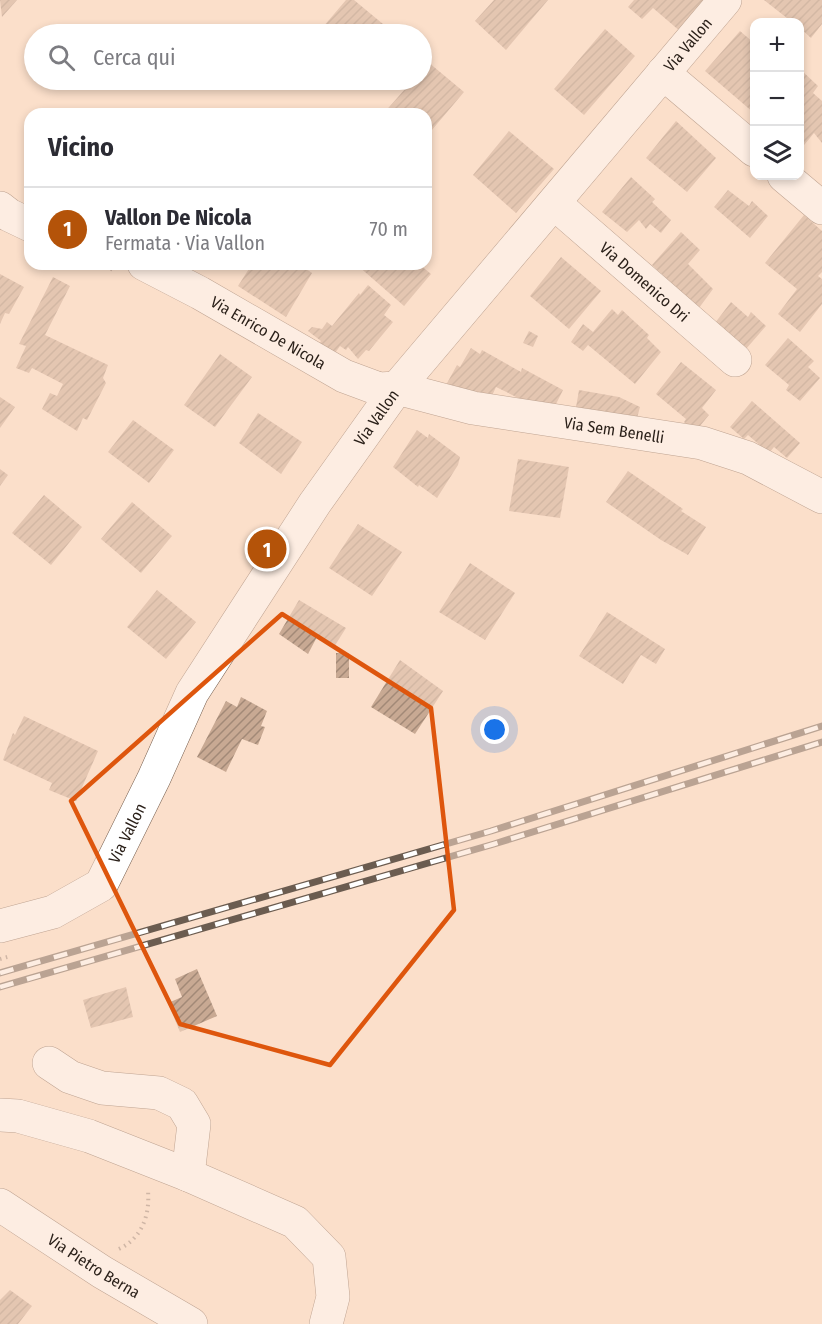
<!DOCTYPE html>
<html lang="it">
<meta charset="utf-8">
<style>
:root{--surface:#fff;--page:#f2f2f3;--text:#2b2b33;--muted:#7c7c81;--line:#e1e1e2;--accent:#b45309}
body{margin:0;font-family:"Fira Sans Condensed",sans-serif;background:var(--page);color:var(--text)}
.controls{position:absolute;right:18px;top:18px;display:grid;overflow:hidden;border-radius:12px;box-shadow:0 3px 9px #0003}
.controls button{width:54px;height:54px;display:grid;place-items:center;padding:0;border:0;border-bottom:2px solid var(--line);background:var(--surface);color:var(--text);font:30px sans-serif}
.you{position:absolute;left:495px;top:730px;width:21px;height:21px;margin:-15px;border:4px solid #fff;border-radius:50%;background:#1a73e8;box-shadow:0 0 0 9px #1a73e833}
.badge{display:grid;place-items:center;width:39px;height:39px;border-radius:50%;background:var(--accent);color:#fff;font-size:20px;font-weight:700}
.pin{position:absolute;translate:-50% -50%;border:3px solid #fff;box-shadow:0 2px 6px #0006}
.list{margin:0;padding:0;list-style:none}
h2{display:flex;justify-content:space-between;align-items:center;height:78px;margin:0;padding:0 24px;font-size:26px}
h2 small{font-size:20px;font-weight:400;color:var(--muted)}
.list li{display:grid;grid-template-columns:39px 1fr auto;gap:18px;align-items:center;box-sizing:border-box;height:84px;padding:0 24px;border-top:2px solid var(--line)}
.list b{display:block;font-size:22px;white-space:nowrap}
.list p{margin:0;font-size:20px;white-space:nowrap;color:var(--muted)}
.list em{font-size:20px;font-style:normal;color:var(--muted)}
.icon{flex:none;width:33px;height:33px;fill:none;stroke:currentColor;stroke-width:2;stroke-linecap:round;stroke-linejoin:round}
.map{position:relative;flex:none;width:822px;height:1324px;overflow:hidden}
.search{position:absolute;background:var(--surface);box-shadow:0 3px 9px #0003;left:24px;top:24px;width:408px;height:66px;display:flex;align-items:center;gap:15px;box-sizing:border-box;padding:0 21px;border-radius:33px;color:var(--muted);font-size:22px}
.panel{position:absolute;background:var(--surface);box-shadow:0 3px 9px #0003;left:24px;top:108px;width:408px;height:162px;border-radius:18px}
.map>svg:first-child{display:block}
.building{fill:url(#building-hatch)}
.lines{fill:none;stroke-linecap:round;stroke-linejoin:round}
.minor-casing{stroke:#765e4d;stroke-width:34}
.path{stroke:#998678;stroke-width:4;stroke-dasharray:1.5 4.5;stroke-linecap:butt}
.minor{stroke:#fff;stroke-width:33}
.rail-casing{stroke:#6b5c50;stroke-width:7}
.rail{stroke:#fff;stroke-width:4.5;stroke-dasharray:14;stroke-linecap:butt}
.marked{fill:none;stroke:#de560d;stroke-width:4.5;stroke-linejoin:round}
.labels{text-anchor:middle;stroke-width:4.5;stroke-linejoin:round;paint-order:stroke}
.street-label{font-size:16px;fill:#291f18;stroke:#fff}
</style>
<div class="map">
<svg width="822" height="1324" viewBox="0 0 822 1324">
<defs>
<pattern id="building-hatch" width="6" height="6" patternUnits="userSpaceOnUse" patternTransform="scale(1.5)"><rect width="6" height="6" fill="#c8a993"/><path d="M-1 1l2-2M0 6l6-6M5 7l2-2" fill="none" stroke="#a28977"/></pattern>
</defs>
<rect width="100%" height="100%" fill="#fbdfcb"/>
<g class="building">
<path d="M0,0H17L2,17Z"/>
<path d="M346,0H354L383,24L374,34H317Z"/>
<path d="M494,0H548L506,50L475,21Z"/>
<path d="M634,0H709L681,32L653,8L642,19L628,7Z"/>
<path d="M764,0H822V24L811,38L800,28V22H792Z"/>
<path d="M605,29L635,56L584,115L554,89Z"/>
<path d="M740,31L754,43V113L705,71Z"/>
<path d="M428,62L464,92L426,137V114H383L413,80H422V69Z"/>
<path d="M800,69L818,86L813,93L822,101V143L814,133L800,150Z"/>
<path d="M676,121L716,158L687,192L646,158Z"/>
<path d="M509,131L554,169L516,213L473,175Z"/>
<path d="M631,177L655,199L652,202L671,220L661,233L650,224L646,229L639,220L627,232L602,212Z"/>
<path d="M728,190L749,206L752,201L768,216L750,238L714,207Z"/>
<path d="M804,215L822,231V272L818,276L822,279V304L800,332L778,314L797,289L765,263Z"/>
<path d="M681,232L700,250L688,264L713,289L699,308L652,265Z"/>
<path d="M561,257L601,291L569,329L530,296Z"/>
<path d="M252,264H299L312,273L286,317L238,286Z"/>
<path d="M359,264H419L431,274L404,306L357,265Z"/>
<path d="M0,274L24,287L9,314L5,313L0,324Z"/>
<path d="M53,277L70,286L45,335L108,365L103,378L106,383L87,420L83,418L77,431L42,409L50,393L57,396L63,384L32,368L29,373L16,368L26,346L19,344Z"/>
<path d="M368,285L391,305L384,315L393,322L369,351L366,350L358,359L348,347L346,350L340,346L333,356L319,344L321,341L308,331L312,327L322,329L327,322L332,326L359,293L360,295Z"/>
<path d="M731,302L748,317L751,312L766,326L746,349L715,323Z"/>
<path d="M612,309L618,315L622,310L649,335L647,338L661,352L635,384L588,345L583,351L571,342L583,324L593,332Z"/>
<path d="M529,331L538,336L533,347L523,343Z"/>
<path d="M788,338L814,361L808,367L820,378L800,401L786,390L789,385L765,365Z"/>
<path d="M471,348L480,354L482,350L521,372L522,368L563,390L551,414L496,387L490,400L446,385L457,365L460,367Z"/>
<path d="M220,354L252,377L215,427L184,405Z"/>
<path d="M681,362L716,390L702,408L709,415L695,432L684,422L686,419L656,394Z"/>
<path d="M579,390L619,397L640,407L636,422L575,413Z"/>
<path d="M0,397L15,407L0,428Z"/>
<path d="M752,401L800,443L787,458L774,447L769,453L748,435L744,439L730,427Z"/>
<path d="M258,413L302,442L281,474L239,443Z"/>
<path d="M133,420L174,450L149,483L108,452Z"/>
<path d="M417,430L428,438L429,434L460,457L458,465L437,498L419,485L418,487L393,467Z"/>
<path d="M518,459L569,467L560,518L509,511Z"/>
<path d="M0,469L8,475L0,486Z"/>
<path d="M628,471L683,509L681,511L706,527L688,555L661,540L606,502Z"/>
<path d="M44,495L82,527L51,565L12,533Z"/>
<path d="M132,502L172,536L141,573L101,539Z"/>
<path d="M358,524L402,552L372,596L329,568Z"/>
<path d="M470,563L515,593L485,640L439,612Z"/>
<path d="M157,590L196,622L166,659L127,627Z"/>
<path d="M299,600L346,628L334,647L318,635L308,654L279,634Z"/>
<path d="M607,612L665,649L656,664L641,655L623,684L579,656Z"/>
<rect x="336" y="653" width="13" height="25"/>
<path d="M400,660L443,691L415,734L371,707Z"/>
<path d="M241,697L267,711L261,726L265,727L258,745L242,739L226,772L197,757L226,701L237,707Z"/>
<path d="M24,716L98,751L76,801L49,790L52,783L3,760L13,733L15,735Z"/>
<path d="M197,969L217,1016L180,1032L168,1003L182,997L175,979Z"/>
<path d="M126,987L133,1017L91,1028L83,1000Z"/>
<path d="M10,1290L32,1306L18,1324H0V1300Z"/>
</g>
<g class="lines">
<defs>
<g id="minor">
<path d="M663,73L754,150"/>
<path d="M784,176L822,208"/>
<path id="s1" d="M554,203L735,360"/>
<path d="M0,208L9,215L30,225"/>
<path id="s2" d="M144,264L200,293L344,376L379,389L397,388L473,408L702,443L748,458L822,497"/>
<path id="s3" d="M0,926L53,912L101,885L154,778L192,693L315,503L397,388L725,0"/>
<path d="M49,1063L70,1077L102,1088L159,1093L182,1104L194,1124L188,1175"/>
<path d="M0,1115L18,1116L89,1136L188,1175L295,1222L329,1257L333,1297L326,1324"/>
<path id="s4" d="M0,1205L102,1272L191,1324"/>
</g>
</defs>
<use href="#minor" class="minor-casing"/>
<g class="path">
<path d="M100,264L116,271"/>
<path d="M0,959L11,956"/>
<path d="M119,1249C142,1238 150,1215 148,1191"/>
</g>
<use href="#minor" class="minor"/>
<defs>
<g id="rail">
<path d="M0,973L491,831L822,726"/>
<path d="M0,987L494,844L822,742"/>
</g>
</defs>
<use href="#rail" class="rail-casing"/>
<use href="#rail" class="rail"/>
</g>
<path d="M0 0H822V1324H0ZM282,614L431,708L454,910L330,1065L180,1024L71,801Z" fill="#fbdfcb" fill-opacity=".55" fill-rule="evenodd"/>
<path class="marked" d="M282,614L431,708L454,910L330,1065L180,1024L71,801Z"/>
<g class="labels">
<g class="street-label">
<text dy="6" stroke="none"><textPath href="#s3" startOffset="1140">Via Vallon</textPath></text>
<text dy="6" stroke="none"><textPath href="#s1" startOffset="120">Via Domenico Dri</textPath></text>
<text dy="6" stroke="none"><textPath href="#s2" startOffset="142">Via Enrico De Nicola</textPath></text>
<text dy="6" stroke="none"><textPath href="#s3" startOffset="654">Via Vallon</textPath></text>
<text dy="6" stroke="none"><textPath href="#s2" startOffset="506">Via Sem Benelli</textPath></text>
<text dy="6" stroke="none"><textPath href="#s3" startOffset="168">Via Vallon</textPath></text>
<text dy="6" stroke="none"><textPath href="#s4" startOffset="112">Via Pietro Berna</textPath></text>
</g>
</g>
</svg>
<div class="controls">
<button>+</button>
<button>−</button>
<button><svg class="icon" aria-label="layers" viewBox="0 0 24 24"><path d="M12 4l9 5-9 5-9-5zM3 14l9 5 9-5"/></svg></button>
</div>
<div class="you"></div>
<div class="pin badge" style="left:267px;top:549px">1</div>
<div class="search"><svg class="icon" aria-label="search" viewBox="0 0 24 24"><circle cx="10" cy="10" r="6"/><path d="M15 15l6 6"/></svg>Cerca qui</div>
<section class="panel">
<h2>Vicino<small></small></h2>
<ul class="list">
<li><span class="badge">1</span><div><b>Vallon De Nicola</b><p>Fermata · Via Vallon</p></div><em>70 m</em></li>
</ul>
</section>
</div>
